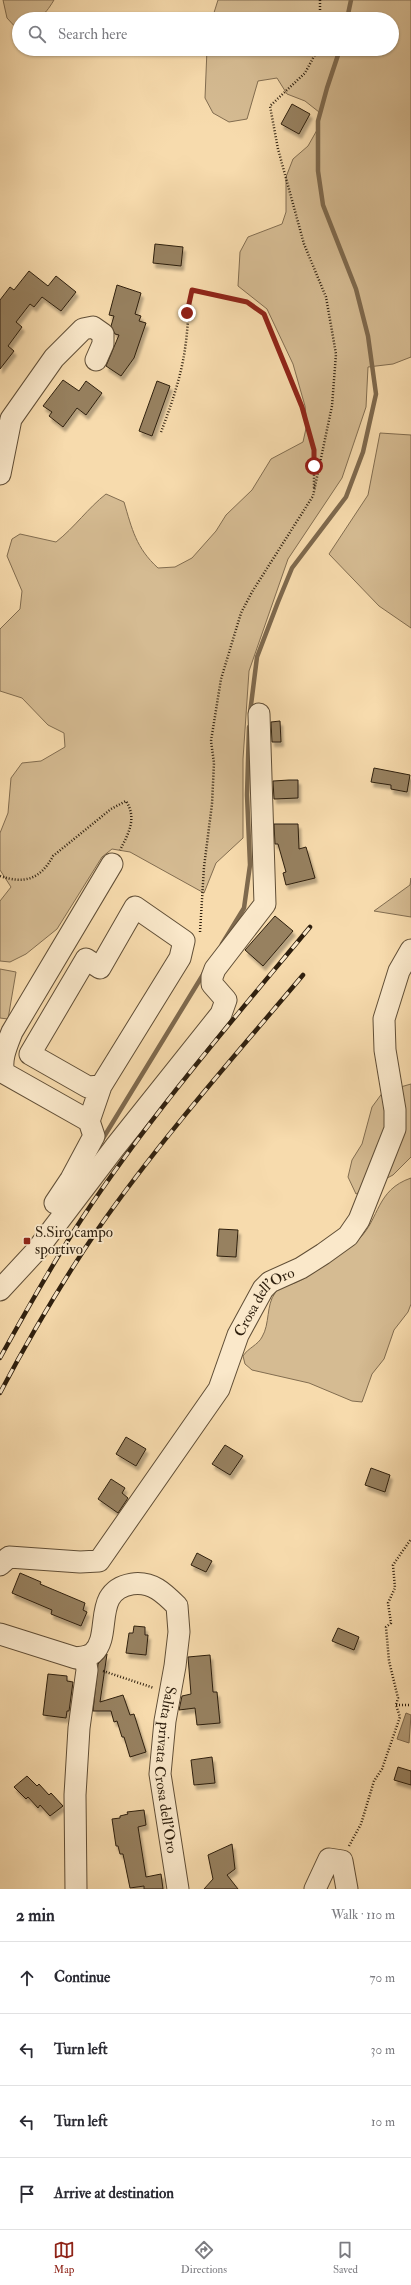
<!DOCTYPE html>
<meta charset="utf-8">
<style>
:root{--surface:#fff;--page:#f2f2f3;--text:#2b2b33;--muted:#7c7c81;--line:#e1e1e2;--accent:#8f2418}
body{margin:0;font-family:"IM FELL Double Pica",serif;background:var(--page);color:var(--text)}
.stop{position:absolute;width:12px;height:12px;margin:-9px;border:3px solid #8f2418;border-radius:50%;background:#fff}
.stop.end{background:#8f2418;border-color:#fff;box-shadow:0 1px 4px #0008}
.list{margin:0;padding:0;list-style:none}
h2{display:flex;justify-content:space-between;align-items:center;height:52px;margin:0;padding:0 16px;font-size:17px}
h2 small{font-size:13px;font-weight:400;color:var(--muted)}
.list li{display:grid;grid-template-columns:26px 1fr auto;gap:12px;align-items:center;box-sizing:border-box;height:72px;padding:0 16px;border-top:1px solid var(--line)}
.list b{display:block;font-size:15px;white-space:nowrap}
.list em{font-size:13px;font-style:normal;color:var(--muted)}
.icon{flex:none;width:22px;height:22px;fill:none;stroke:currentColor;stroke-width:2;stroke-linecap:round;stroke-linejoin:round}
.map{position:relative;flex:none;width:411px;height:1889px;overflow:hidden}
.search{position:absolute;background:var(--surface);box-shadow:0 1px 3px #0004;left:12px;right:12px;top:12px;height:44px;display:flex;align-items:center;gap:10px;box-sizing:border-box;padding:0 14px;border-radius:22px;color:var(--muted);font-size:15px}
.sheet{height:340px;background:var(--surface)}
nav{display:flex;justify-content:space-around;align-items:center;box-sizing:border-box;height:56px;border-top:1px solid var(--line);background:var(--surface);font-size:11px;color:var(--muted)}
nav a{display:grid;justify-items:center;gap:2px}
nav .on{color:var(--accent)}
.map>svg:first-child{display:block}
.green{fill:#d5bb92;stroke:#826d50}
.water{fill:#b39b77;stroke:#7e694d}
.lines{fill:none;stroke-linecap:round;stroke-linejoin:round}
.stream{stroke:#7e694d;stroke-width:4.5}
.building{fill:#978161;stroke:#2e1f0e;filter:url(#shadow)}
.minor-casing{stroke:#604e36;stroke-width:23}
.path{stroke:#2e1f0e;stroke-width:2.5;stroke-dasharray:1 2;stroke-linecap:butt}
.minor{stroke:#fae8ca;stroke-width:21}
.rail-casing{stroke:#2e1f0e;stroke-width:4.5}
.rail{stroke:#fae8ca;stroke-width:3;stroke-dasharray:9;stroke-linecap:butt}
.route{stroke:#8f2418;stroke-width:5}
.poi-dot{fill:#8f2418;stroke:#fae8ca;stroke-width:1.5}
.labels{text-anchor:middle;stroke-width:3.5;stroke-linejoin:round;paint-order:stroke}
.poi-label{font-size:15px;fill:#2e1f0e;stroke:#fae8ca;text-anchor:start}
.street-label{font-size:15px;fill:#2e1f0e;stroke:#fae8ca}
</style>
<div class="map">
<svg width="411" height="1889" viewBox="0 0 411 1889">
<defs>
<filter id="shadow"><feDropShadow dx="2.5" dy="4.5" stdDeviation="1" flood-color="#0004"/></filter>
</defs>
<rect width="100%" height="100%" fill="#f7dbad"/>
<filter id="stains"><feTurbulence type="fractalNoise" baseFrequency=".005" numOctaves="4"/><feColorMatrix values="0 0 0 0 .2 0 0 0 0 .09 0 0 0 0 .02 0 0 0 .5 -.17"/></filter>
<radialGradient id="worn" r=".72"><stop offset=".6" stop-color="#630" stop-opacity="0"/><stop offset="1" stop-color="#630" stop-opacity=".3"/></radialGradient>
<g class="green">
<path d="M3,0H54C43,18 40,19 19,19L18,30L7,18Z"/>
<path d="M218,0H411V357L393,364L368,367L366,407L342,478L288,559L249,671L243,759V838L216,863L204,893L130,852L112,849L102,857L57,929L26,954L10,962L0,961V901L11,887L0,870V833L8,813L11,778L22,763L41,761L65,747L64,733L48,725L22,698L0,691V629L20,609L22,591L7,556L12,539L20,534L56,542C75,527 88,508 106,494L124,502C132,529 136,548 158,568L175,567L192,558L216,531L226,515L252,490L271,459L303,442L307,424L305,406L293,364L267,309L238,286L240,252L248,237L282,224L286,212V177L293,159L308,146L317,130L319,112L305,101L287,94L277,78L258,81L247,119L229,122L213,113L205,98L207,49H392V19H212Z"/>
<path d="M380,433L411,435V628L379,606L329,554L368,495Z"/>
<path d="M411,878V917L374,911L410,885Z"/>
<path d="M0,969L16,972L8,1019L0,1018Z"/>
<path d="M411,1084V1157L393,1175L356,1194L348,1177L352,1160L362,1144L372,1107L383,1092Z"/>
<path d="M411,1178V1304L408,1312L394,1330L384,1359L372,1374L362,1402L352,1401L309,1383L252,1370L245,1364L243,1356C248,1348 258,1345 262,1337C270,1324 266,1305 275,1293C280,1285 290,1286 299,1281C311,1276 349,1248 359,1239C380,1218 376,1190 411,1178Z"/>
</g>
<path class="water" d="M406,1713L411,1715L409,1743L397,1739Z"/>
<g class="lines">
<g class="stream">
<path d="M347,19L351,0"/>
<path d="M250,713L257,657L278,602L292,568L346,497L363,452L376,394L368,336L356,289L323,205L318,171V121L327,88L340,49"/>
<path d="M222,944L244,908L250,865L247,795L249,727"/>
<path d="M102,1140L204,973"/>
</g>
</g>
<g class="building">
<path d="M292,104L310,114L299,134L281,124Z"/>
<path d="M155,244L183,247L181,266L153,263Z"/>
<path d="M29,271L48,286L56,276L76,292L61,311L42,297L34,307L30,304L16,322L22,327L8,346L14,351L0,369V300L10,287L14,290Z"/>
<path d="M117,285L141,293L135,314L141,316L139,321L146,323L134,358L121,376L106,366L119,335L115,334L111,326L114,316L109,315Z"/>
<path d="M63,380L79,391L86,381L102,393L86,415L77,408L63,427L49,416L52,412L43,406Z"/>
<path d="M157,381L170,386L152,436L139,431Z"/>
<path d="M280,721L281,742H272L271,722Z"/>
<path d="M374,768L410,775L407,792L391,789V785L371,782Z"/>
<path d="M289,780H298V798L274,799L273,781Z"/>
<path d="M274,824H298L299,849L306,847L315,878L286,885L283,873L286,872L278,844H275Z"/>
<path d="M275,916L293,931L263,966L245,950Z"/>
<path d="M219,1229L238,1230L236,1257L217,1256Z"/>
<path d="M126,1437L146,1449L136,1466L116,1454Z"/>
<path d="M225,1445L243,1456L230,1475L212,1464Z"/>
<path d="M371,1468L390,1475L385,1492L365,1485Z"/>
<path d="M111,1479L125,1488L122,1493L128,1498L118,1513L98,1499Z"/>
<path d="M197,1553L212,1561L206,1572L191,1565Z"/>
<path d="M20,1573L41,1582L40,1584L85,1603L83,1610L87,1612L81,1626L51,1614L52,1610L12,1593Z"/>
<path d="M134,1626L145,1627V1635H148L146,1655L126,1653L129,1633H133Z"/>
<path d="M338,1628L359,1637L354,1650L332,1641Z"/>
<path d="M107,1654L100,1702L123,1695L130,1715L134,1714L146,1752L130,1757L124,1737H122L117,1721L114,1722L111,1711H93L98,1664Z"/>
<path d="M210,1655L213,1692H217L220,1723L197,1725L195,1708L179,1710L182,1696L191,1694L188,1657Z"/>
<path d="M48,1674L67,1676V1681L73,1682L69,1711H67L66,1718L43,1715Z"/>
<path d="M212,1757L215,1783L194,1785L191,1760Z"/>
<path d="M398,1767L411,1771V1785L394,1780Z"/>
<path d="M27,1776L37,1786L39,1784L49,1795L51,1793L63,1806L50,1816L40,1805L38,1808L28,1797L26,1799L14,1787Z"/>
<path d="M144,1810L146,1825L138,1827L146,1877L161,1874L163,1889H144V1886L130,1888L123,1854H120L118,1846H116L112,1819L120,1818V1816L128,1814L127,1812Z"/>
<path d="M232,1844L235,1869L227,1875L238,1889H204L213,1879L208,1855Z"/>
</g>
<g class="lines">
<defs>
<g id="minor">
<path d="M0,474L11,419L54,358L83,329L93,327L103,334V344L96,360"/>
<path d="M89,1121L101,1086L180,958L184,941L135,907L100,968L86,959L30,1054L88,1087L101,1086"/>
<path d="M55,1203L71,1179L94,1136L89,1121L4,1073C0,1060 7,1045 12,1032L112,864"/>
<path d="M0,1290L36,1251L115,1147L221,1014L226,1000L212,984V977L215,969L265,904L259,714"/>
<path id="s1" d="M0,1565L9,1557L80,1562L99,1561L219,1389L238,1335L263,1289L270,1282L301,1268L323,1254L348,1236L359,1220L395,1129V1110L385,1050L384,1019L399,971L411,950"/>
<path id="s2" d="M0,1634L76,1658C82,1657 88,1657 93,1653C113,1635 91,1591 132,1584C152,1581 164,1593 177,1606L179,1632L175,1666L165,1721L160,1774L178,1889"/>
<path d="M76,1889L75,1795L79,1728L87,1670L85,1657"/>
<path d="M315,1889L329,1859L342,1861L347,1889"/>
</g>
</defs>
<use href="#minor" class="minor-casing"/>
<g class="path">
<path d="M320,0V19"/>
<path d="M161,432C171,406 181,377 185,349C188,329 188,310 192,290L247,302L264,314L302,407L314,450V488"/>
<path d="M0,876C24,884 40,880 53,856L111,809L126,801C137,818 129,833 120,850"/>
<path d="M200,932L204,867L212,804L214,763L211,741L221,679L241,613L252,592L313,496L332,406L336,354L326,297L304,244L278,149L270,106L305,73L318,49"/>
<path d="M103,1671L154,1688"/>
<path d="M396,1705H411"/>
<path d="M349,1846L361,1824L374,1781L382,1769L400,1717L396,1705L398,1698L389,1661L386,1627L391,1623L388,1603L395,1588L393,1565L411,1539"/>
</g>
<use href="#minor" class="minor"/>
<defs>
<g id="rail">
<path d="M0,1358C26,1311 52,1264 81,1220C149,1117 231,1022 310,927"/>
<path d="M0,1393C30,1336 62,1282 98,1229C160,1140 233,1058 303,975"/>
</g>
</defs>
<use href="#rail" class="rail-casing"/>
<use href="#rail" class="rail"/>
</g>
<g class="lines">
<path class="route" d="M187,313L192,290L247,302L264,314L302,407L314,450V466"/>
</g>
<rect class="poi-dot" x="23" y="1237" width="8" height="8" rx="2"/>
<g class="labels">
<g class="poi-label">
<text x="35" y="1237">S.Siro campo<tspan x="35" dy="17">sportivo</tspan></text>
</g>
<g class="street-label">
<text dy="5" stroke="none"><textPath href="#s1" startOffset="413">Crosa dell'Oro</textPath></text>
<text dy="5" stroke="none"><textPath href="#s2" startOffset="401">Salita privata Crosa dell'Oro</textPath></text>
</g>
</g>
<rect width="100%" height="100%" filter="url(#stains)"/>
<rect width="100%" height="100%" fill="url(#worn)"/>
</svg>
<div class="stop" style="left:314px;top:466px"></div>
<div class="stop end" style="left:187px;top:313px"></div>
<div class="search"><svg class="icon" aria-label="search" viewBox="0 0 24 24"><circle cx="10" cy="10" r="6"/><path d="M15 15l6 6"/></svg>Search here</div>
</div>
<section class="sheet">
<h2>2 min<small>Walk · 110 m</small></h2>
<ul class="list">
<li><svg class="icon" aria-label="ahead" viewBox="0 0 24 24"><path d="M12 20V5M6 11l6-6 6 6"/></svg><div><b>Continue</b></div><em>70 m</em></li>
<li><svg class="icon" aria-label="left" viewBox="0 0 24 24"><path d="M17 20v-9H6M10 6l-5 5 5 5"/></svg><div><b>Turn left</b></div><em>30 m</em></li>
<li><svg class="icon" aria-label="left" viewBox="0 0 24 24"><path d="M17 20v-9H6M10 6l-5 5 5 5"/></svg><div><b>Turn left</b></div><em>10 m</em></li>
<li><svg class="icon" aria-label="arrive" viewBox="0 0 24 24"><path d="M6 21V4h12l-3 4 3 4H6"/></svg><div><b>Arrive at destination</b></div></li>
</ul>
</section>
<nav>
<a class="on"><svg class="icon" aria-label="map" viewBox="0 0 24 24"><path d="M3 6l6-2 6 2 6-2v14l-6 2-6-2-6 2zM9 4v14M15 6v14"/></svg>Map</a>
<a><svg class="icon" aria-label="directions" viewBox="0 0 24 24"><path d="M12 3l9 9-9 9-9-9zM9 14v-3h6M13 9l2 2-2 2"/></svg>Directions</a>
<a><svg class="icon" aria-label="saved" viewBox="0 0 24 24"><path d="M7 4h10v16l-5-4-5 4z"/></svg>Saved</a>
</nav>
